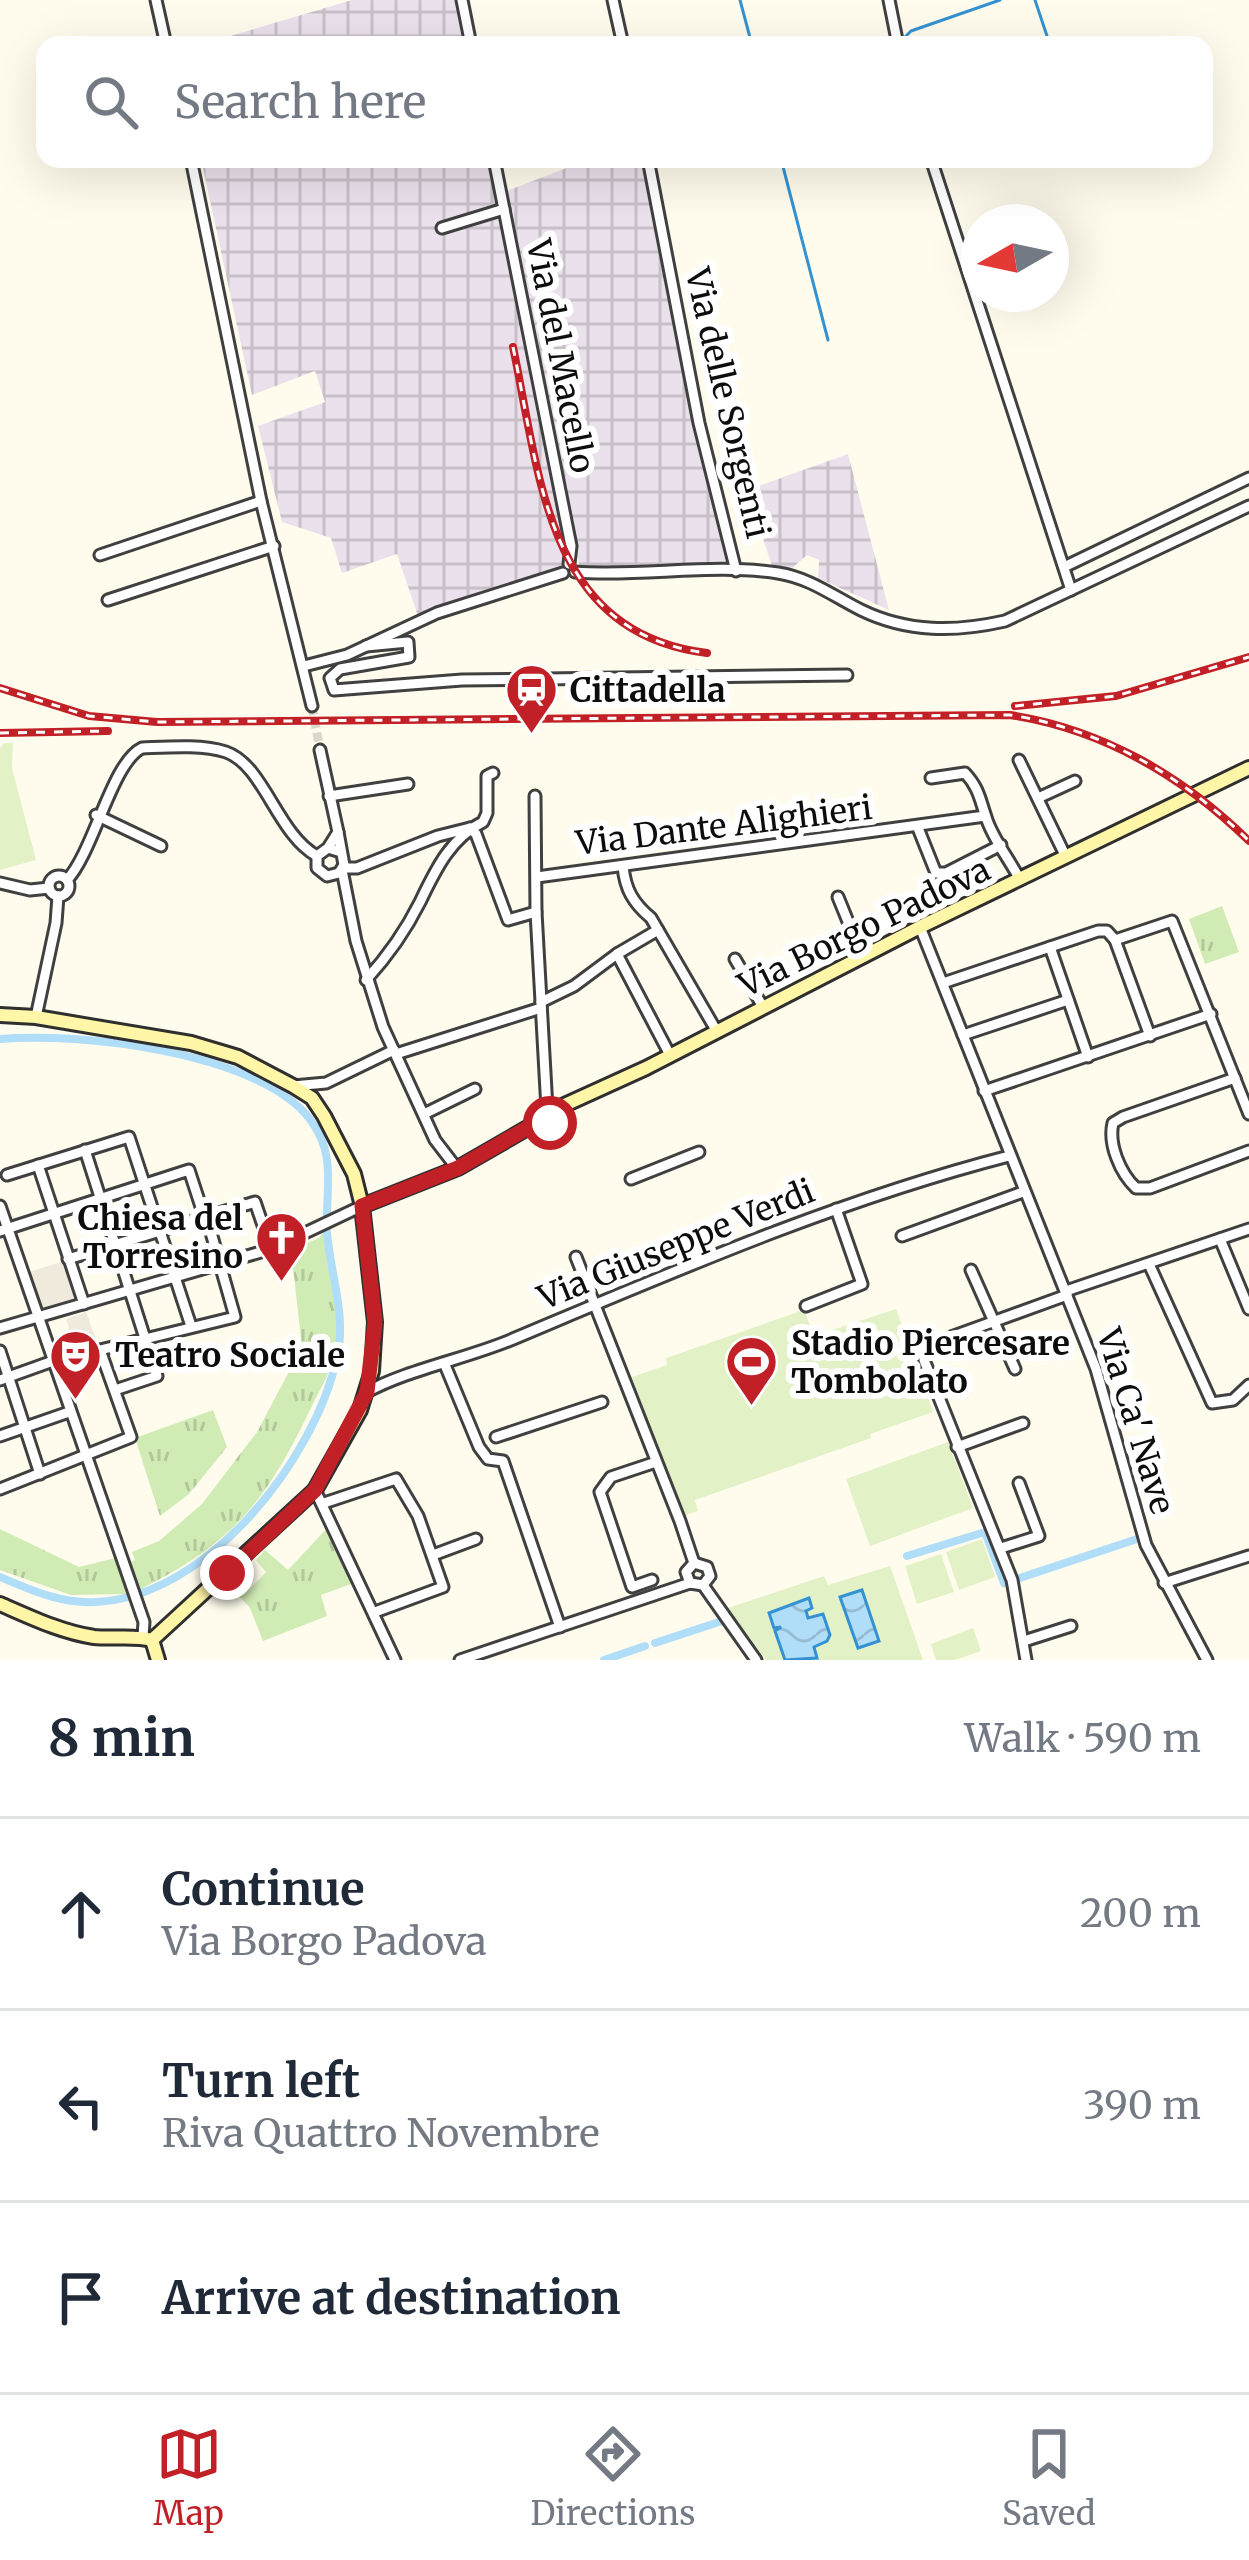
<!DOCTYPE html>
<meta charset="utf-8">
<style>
:root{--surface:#fff;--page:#f2f2f3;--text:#1f2937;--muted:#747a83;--line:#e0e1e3;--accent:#c22027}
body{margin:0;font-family:Merriweather,serif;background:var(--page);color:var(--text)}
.compass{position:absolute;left:961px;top:204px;width:108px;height:108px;border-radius:50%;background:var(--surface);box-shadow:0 12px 48px #0002;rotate:261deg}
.stop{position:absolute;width:36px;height:36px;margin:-27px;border:9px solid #c22027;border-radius:50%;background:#fff}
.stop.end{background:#c22027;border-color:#fff;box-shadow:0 3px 12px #0008}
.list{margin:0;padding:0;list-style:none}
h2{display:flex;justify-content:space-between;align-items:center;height:156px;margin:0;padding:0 48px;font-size:51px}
h2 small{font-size:39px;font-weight:400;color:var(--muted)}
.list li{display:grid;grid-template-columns:78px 1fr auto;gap:36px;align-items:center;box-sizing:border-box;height:192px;padding:0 48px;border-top:3px solid var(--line)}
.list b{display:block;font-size:45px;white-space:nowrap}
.list p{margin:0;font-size:39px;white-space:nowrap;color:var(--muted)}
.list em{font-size:39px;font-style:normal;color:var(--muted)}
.icon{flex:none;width:66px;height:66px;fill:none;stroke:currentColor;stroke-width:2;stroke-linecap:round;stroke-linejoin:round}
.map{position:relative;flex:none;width:1249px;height:1660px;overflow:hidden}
.search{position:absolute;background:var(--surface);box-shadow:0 12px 48px #0002;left:36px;right:36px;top:36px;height:132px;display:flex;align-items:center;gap:30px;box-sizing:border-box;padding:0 42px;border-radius:24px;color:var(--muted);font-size:45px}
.sheet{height:732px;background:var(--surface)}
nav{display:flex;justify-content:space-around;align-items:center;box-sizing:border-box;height:168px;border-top:3px solid var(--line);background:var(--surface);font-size:33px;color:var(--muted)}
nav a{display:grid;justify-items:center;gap:6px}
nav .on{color:var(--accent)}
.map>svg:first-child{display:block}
.industrial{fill:url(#industrial-grid)}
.park{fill:url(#park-tufts)}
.pitch{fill:#e3f1c7}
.plaza{fill:#efeadc}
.water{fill:url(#water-waves);stroke:#3492d2;stroke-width:3}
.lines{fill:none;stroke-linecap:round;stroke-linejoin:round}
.stream{stroke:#3492d2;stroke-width:3}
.canal{stroke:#b0ddf8;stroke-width:8}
.street-tunnel{stroke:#dbd8cb;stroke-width:9;stroke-dasharray:9 4.5;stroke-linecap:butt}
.street-casing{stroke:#404040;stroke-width:15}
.secondary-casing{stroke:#2f2f2f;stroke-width:18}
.street{stroke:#fff;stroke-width:9}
.secondary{stroke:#fff6a8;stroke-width:12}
.rail-casing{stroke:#c22027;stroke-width:8}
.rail{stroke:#fff;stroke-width:3;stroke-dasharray:9;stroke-linecap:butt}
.route{stroke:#c22027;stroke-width:15}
.labels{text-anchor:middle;stroke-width:12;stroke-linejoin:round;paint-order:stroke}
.street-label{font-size:33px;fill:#0d0d0d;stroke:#fff}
.poi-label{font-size:33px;font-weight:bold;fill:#0d0d0d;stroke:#fff;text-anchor:start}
</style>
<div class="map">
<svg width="1249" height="1660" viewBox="0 0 1249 1660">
<defs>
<pattern id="industrial-grid" width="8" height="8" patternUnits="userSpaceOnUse" patternTransform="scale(3)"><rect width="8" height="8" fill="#ebe1ec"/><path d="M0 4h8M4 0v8" fill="none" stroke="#c8c0c9"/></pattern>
<pattern id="park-tufts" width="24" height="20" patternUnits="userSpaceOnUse" patternTransform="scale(3)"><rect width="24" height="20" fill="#d1ebb5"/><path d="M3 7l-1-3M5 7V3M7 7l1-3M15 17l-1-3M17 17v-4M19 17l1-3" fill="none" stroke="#b2c89a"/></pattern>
<pattern id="water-waves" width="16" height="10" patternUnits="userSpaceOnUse" patternTransform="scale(3)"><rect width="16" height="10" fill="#b0ddf8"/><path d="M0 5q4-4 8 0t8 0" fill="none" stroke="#96bcd3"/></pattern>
</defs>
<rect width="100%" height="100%" fill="#fffced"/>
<g class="industrial">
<path d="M352,0H456L465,45H200Z"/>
<path d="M201,159H488L567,541L565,561L558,571L418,616L397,554L342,573L331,538L282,522L258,426L325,402L315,371L252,395Z"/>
<path d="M590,159H648L732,560L728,567L580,569L507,191Z"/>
<path d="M848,454L889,610L818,578L819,560L807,555L791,569L772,566L747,490Z"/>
</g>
<g class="park">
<path d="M1222,906L1239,952L1205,964L1189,919Z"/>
<path d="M324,1230C329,1265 340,1304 338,1340C336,1364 321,1387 311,1408C266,1502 233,1543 139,1590L127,1564L135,1560L132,1552L159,1541L202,1504L257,1432L302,1347L291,1250L319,1238Z"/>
<path d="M213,1410L227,1447L189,1494L160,1516L135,1438Z"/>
<path d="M332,1523L359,1581L321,1595L327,1616L263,1641L250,1608L228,1584L236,1576L249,1590L266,1572L256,1560L265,1550L288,1570Z"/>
<path d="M0,1529L79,1567L115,1558L130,1594L71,1595L0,1570Z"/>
</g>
<g class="pitch">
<path d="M4,743H13L12,768L36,860L0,870V748Z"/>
<path d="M896,1309L933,1412L870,1434L871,1438L695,1500L698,1511L681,1517L632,1377L667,1365L666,1358L804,1310L814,1336Z"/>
<path d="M948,1442L973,1508L870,1546L846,1479Z"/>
<path d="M982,1539L995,1577L959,1590L946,1552Z"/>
<path d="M941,1554L954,1592L917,1604L905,1566Z"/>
<path d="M890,1566L923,1660H766L728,1608L824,1576L828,1585Z"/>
<path d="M973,1628L981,1651L955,1660H936L931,1644Z"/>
</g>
<g class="plaza">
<path d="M64,1261L76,1300L41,1311L29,1272Z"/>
<path d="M86,1312L100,1350L60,1364L54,1347L73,1341L66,1319Z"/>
</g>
<g class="water">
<path d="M862,1590L879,1641L858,1648L840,1597Z"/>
<path d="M809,1598L812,1608L806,1611L808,1618L823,1614L830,1635L827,1641L814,1647L817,1658L785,1660L775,1631L781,1627L774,1628L769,1613Z"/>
</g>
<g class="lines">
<g class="stream">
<path d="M740,0L752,45"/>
<path d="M1035,0L1050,45"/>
<path d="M907,45L905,37L911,31L1000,0"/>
<path d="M781,159L828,340"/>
<path d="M655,163L665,159"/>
</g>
<g class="canal">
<path d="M0,1039C79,1032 257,1052 309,1118C338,1155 325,1190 327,1232C330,1273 347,1316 337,1358C314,1460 208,1597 96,1602C61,1604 31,1590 0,1577"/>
<path d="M907,1556L985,1532L1004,1583"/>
<path d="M1017,1579L1137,1539"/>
<path d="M655,1643L722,1621"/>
<path d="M604,1660L645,1646"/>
</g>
<path class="street-tunnel" d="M312,706L320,750"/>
<defs>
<g id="street">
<path d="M156,0L166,45"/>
<path d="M462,0L471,45"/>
<path d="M613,0L623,45"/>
<path d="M889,0L898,45"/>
<path d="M191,159L261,501L312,706"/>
<path d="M494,159L571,546L569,564"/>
<path d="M648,159L699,423L736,571"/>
<path d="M931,159L1071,590"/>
<path d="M442,228L504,209"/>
<path d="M100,555L261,501"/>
<path d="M1064,567L1249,478"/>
<path d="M575,572C642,577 712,563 778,573C810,578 833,596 861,610C908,633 956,632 1005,621L1249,506"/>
<path d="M108,600L274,546"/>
<path d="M366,646L408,642L409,657L340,669L330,678L334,690L462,680L847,675"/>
<path d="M304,666L347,655L437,613L563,573"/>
<path d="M320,750L338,832"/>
<path d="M1019,760L1065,855"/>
<path d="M931,778L965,773C979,788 980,800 986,817C992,838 1010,860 1020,880"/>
<path d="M329,796L408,784"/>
<path d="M535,796L536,912L547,1109"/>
<path d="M1038,798L1075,781"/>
<path d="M96,815L161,846"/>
<path d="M470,828L476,834L508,920L536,912"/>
<path d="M918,828L936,873H946L1001,845"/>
<path d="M328,848L338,832L344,865L339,873L327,876L317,868V856L328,848L341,852"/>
<path d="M623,866C625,889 633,903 651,918L716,1030"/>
<path d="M343,868H357L438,836L470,828"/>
<path d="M342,870L356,941L383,1027L435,1140L455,1166"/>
<circle cx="59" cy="886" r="10"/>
<path d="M537,877L985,816"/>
<path d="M67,880C94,851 112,762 142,748C167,747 202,744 226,752C264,765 277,834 317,856"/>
<path d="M0,883L30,890L49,888"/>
<path d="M838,897L862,956"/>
<path d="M920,927L1096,1369L1146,1545L1207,1660"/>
<path d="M1115,940L1150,1036"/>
<path d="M1050,947L1088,1057"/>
<path d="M617,954L658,930"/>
<path d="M735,959L763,1007"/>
<path d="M366,980C387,957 406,930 420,902C435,871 450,838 483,822L487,813V776L493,773"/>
<path d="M943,983L1098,931H1107L1115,940L1172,921L1249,1114"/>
<path d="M541,1002L574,986L617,954L670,1055"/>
<path d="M36,1017L56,923L58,896"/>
<path d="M963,1035L1068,1000"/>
<path d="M396,1054L541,1008"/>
<path d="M1235,1078L1123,1117L1113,1123C1108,1144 1120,1173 1136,1188H1150L1249,1151"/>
<path d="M293,1086L326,1083L394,1050"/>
<path d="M984,1091L1211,1014"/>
<path d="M424,1114L475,1089"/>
<path d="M85,1150L157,1376L115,1390"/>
<path d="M38,1165L84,1304"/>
<path d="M7,1175L129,1137L191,1326"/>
<path d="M631,1179L699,1152"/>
<path d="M0,1206L144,1622L143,1636"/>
<path d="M0,1231L189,1170L204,1216"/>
<path d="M902,1236L1023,1192"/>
<path d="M1220,1239L1249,1309"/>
<path d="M576,1257L680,1521L694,1563L686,1572L690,1583"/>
<path d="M68,1259L255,1202L271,1249"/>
<path d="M1149,1264L1212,1403L1233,1400L1249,1385"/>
<path d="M971,1270L1015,1369"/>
<path d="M1066,1291L1249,1229"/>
<path d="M806,1306L862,1284L836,1209"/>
<path d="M0,1328L271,1249L362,1206"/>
<path d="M0,1351L40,1474"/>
<path d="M445,1365L479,1447L488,1459L503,1461L560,1627"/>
<path d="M0,1380L53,1361"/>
<path d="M367,1392C406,1370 469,1358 513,1339C675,1271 838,1200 1009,1156"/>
<path d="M0,1436L69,1412"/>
<path d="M496,1437L602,1402"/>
<path d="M957,1447L1023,1423"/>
<path d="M0,1489L131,1437L100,1350L235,1317L206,1215"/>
<path d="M315,1490L395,1660"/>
<path d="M324,1503L396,1479L418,1516L443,1587L375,1612"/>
<path d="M1001,1548L1039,1536L1019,1483"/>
<path d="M433,1555L476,1539"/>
<path d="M694,1563L707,1567L710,1576L703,1585L756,1660"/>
<path d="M652,1580L632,1587L600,1492L611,1477L656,1462"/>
<path d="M1164,1583L1249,1556"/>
<path d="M1024,1641L1071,1626"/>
<path d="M460,1660L690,1583L703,1585"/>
<path d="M1026,1660L1012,1580L924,1360L925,1349L937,1342L1067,1295"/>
</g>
<g id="secondary">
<path d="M0,1015L36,1017L191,1043L238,1057L293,1086L312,1098L324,1116L354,1174L362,1206L375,1322L372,1371L360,1410L315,1490L152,1640"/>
<path d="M362,1206L458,1168L543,1119L552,1122L558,1108L646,1068L920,927L1249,768"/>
<path d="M0,1604C30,1617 61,1632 94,1637C114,1639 134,1635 152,1640"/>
<path d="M152,1640L158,1660"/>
</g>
</defs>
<use href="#street" class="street-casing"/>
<use href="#secondary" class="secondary-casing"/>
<use href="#street" class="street"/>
<use href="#secondary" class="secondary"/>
<defs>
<g id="rail">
<path d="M513,347C540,475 546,633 707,653"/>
<path d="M0,688L89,716L157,722L1010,715C1102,729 1183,776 1249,841"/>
<path d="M1015,706L1116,696L1249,657"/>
<path d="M0,733L108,731"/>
</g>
</defs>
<use href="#rail" class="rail-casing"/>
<use href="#rail" class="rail"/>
</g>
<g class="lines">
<path class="route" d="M227,1573L315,1490L367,1392L375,1322L362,1206L458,1168L543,1119L550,1123"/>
</g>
<defs>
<symbol id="station-pin" viewBox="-11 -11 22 30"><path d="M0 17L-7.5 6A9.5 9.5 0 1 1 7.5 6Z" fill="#c22027" stroke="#fff"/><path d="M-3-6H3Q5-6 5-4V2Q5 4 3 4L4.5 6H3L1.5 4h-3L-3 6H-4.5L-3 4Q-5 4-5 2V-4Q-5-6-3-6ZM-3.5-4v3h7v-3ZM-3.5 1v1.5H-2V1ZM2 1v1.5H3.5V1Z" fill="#fff"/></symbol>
<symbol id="church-pin" viewBox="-11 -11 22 30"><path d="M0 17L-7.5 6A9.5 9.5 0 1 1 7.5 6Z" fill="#c22027" stroke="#fff"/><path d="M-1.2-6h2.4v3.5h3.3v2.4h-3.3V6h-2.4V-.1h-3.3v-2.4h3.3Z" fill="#fff"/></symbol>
<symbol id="theatre-pin" viewBox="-11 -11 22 30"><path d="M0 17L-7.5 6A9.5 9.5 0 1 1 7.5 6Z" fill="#c22027" stroke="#fff"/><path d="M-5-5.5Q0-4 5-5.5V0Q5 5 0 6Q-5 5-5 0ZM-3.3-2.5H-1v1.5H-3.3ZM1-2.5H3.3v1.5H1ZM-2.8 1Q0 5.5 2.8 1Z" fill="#fff"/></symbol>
<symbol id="stadium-pin" viewBox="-11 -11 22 30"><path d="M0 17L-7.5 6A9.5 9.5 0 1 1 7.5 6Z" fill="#c22027" stroke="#fff"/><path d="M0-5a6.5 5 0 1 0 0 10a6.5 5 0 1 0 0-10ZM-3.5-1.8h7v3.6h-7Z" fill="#fff"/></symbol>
</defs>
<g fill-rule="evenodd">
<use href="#station-pin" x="502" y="660" width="59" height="81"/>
<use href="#church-pin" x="252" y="1208" width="59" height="81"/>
<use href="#theatre-pin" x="46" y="1326" width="59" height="81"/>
<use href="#stadium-pin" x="722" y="1332" width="59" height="81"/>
</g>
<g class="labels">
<g class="street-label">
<text transform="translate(561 356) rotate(79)" y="12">Via del Macello</text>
<text transform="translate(728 403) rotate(77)" y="12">Via delle Sorgenti</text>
<text transform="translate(724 825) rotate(-7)" y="12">Via Dante Alighieri</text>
<text transform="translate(864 927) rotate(-26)" y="12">Via Borgo Padova</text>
<text transform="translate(676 1244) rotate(-22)" y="12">Via Giuseppe Verdi</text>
<text transform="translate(1136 1421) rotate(73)" y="12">Via Ca' Nave</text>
</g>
<g class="poi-label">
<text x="570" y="702">Cittadella</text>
<text x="243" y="1230" text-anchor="end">Chiesa del<tspan x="243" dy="38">Torresino</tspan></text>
<text x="791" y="1355">Stadio Piercesare<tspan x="791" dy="38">Tombolato</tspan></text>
<text x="115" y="1367">Teatro Sociale</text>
</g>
</g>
</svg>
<svg class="compass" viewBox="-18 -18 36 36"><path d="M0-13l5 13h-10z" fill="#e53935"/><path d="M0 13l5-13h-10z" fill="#747a83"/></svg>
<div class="stop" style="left:550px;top:1123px"></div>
<div class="stop end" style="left:227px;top:1573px"></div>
<div class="search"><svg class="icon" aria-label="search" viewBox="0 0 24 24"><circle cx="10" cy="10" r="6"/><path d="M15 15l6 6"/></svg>Search here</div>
</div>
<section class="sheet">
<h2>8 min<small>Walk · 590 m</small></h2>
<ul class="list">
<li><svg class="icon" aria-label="ahead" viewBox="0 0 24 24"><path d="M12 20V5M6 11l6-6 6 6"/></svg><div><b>Continue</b><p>Via Borgo Padova</p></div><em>200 m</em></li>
<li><svg class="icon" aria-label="left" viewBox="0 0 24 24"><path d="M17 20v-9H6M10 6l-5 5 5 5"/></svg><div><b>Turn left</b><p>Riva Quattro Novembre</p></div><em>390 m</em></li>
<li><svg class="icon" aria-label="arrive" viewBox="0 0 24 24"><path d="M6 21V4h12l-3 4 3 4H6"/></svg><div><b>Arrive at destination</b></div></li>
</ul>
</section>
<nav>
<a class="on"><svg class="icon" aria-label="map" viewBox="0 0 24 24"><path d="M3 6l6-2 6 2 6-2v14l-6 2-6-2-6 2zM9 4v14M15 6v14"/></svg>Map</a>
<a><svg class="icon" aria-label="directions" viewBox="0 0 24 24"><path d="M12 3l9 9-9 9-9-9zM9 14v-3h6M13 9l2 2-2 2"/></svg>Directions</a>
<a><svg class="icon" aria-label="saved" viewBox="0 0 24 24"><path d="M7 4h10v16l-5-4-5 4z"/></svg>Saved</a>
</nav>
